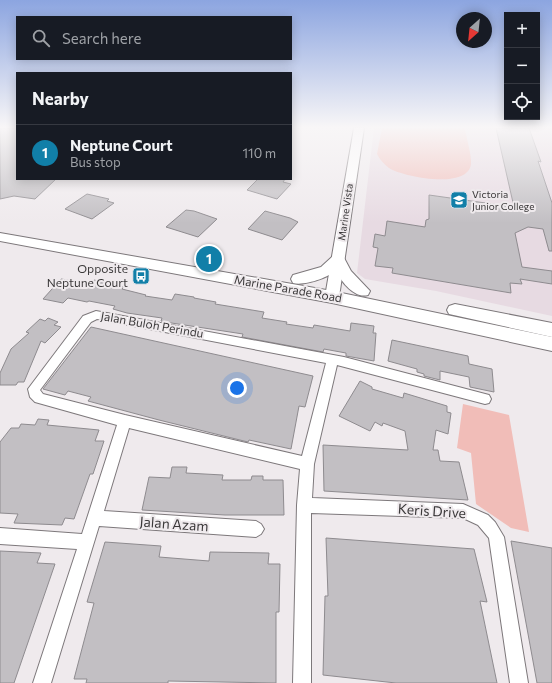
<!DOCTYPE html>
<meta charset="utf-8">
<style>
:root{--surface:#171b24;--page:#242831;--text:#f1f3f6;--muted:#9ea1a6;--line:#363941;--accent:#117fa8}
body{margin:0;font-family:Commissioner,sans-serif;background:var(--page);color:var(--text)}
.controls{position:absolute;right:12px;top:12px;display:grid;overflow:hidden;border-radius:0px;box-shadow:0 2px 10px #0003}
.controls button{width:36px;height:36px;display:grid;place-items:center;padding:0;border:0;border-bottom:1px solid var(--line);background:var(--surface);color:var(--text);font:20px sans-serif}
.compass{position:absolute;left:456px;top:12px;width:36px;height:36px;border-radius:50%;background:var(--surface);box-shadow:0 2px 10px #0003;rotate:207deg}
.you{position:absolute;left:237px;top:388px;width:14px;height:14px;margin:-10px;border:3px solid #fff;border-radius:50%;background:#1a73e8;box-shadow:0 0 0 6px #1a73e833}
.badge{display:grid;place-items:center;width:26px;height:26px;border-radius:50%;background:var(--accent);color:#fff;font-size:13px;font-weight:700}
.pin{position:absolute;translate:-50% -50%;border:2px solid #fff;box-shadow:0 1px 4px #0006}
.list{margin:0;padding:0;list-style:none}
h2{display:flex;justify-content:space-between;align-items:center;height:52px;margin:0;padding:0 16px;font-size:17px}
h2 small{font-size:13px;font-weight:400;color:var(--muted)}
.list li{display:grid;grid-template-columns:26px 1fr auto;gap:12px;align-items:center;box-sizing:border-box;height:56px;padding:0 16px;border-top:1px solid var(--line)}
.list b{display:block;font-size:15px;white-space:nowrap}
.list p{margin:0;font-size:13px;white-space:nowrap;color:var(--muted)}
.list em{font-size:13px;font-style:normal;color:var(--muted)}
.icon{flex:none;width:22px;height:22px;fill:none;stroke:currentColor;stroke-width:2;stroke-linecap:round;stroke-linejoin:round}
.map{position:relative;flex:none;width:552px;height:683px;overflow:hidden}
.search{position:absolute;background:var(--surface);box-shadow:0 2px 10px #0003;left:16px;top:16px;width:276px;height:44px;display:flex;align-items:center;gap:10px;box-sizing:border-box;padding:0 14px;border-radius:0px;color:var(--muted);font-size:15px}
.panel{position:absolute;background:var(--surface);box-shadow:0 2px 10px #0003;left:16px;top:72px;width:276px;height:108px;border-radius:0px}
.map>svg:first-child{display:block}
.built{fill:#e7dae2}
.green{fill:#f1bdb8}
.building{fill:#c2bfc3;stroke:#8e8b8f}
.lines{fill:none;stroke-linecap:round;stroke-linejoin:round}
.street-casing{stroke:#7d787b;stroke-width:2}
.secondary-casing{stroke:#7d787b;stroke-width:2}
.primary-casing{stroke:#7d787b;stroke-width:2}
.street{fill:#fff;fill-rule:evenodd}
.secondary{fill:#fff;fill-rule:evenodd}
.primary{fill:#fff;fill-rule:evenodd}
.labels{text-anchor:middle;stroke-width:4;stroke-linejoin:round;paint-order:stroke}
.far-poi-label{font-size:10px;fill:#3b393a;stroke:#efeaed;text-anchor:start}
.far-street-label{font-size:10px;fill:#3b393a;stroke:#efeaed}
.poi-label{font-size:12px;fill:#3b393a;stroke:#efeaed;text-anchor:end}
.street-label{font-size:12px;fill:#3b393a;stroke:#efeaed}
.near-street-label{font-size:14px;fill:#3b393a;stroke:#efeaed}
</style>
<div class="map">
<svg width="552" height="683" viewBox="0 0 552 683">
<rect width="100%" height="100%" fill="#efeaed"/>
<path class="built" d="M374,128H552V316L436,291L365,279L357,273Z"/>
<g class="green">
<path d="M382,128H465C466,137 472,156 471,164C468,190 403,177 389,168C384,164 380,160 377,154Z"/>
<path d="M463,404L509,415L529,532L511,528L476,504L471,453L457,448Z"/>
</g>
<g class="building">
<path d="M0,128H17V179H56L35,199L14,196L0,199Z"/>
<path d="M496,128H529L541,162L538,161L552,203V251H549L543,229L528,227L515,233L522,267L552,271V284L520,279L522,284L510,283L511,293L392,273L393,268L375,266L378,248L373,247L375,234L385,236L387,221L425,227L426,220L429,219V195L514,207Z"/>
<path d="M258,179H285L283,182L291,184L277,199L247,190Z"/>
<path d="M87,194L109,199L107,201L114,203L92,219L65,209Z"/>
<path d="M186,210L194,211L217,219L198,237L166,227Z"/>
<path d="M265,211L290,218L298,222L282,240L248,229Z"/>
<path d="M61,279L91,284L94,280L124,287L122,289L146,295L145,296L172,300L175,294L194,297V298L216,302L215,304L264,312L262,318L287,322L286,324L313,328L314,325L350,331L351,323L374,326L373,333H376L374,361L346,356V353L324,349L323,352L242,337L243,334L165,322L161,321L162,318L127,313L113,309L115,306L89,301L87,302L68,298L63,303L43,299Z"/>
<path d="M48,318L58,322L54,325L61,327L45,343L41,341L24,382H18L16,385H0V373L11,349L29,333L26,332L40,319L45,321Z"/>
<path d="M91,327L313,376L305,407L299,406L291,449L249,440L248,442L159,420L88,401L91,397L68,391L65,395L43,389Z"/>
<path d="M392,340L468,356L469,364L492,369L494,392L470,387L469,377L440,371V380L424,376V374L417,372V369L388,361Z"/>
<path d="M360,381L372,387V389L403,398L404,393L447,406V412L451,413L448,434L436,430L433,450H438L440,461L459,462L468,500L324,491L323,445L408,450L405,431L383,423L382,426L375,422L370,431L339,416Z"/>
<path d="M38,419L49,420L47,425L99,430L95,441H104L93,474H90L74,519L65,518L62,525L14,523L18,514L0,513V442L11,428H19L21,424L35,425Z"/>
<path d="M172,467H187L186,473L223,475L222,480H251L252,476H263V480H283L284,515H225L142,510L149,477L170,478Z"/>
<path d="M326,538L474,549L487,602L480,601L497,683H396L323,675L325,596H328Z"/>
<path d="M511,541L552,548V683H537Z"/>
<path d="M105,542L161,546L159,557L209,561L210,552L269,553L268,564H280L279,612H276V683L168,681V683H86L87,679H74L94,603L87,602Z"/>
<path d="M0,551L41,553L37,563L55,564L14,683H0Z"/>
</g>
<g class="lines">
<defs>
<path id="street" d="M96,311L344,357L489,395L491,399L489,403L485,404L337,365L314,464L312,498L463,504L488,515L495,522L504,537L528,683H510L489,538L478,525L463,518L311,513V683H293L297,505L300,469L129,428L104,511L256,521L261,524L264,529L261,534L256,537L99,526L51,683H33L77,549L0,544V528L82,534L117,425L35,402L30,397L28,389L83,316ZM97,319L326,363L302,456L125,415L43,394L40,390L91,322Z"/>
<path id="secondary" d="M354,128H364L339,297L337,301L332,302L327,301L325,297Z"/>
<g id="primary">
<path d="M0,233L332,291L552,337V351L332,303L0,241Z"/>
<path d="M338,254L343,256L351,271L370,291L368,295C355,299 341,282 336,270C328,278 304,286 293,283L291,279L293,275L321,267L333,256Z"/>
<path d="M455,304L552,323V337L449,314L447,310L449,306Z"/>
</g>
</defs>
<use href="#street" class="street-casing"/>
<use href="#secondary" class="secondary-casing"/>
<use href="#primary" class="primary-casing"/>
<use href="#street" class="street"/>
<use href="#secondary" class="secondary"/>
<use href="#primary" class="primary"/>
</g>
<linearGradient id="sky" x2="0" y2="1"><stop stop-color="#8ca5e0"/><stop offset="0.57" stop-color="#f8f6f7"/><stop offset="1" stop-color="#f8f6f7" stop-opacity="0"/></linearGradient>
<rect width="552" height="223" fill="url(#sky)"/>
<defs>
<symbol id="university-square" viewBox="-11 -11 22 22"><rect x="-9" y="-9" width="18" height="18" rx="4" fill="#117fa8" stroke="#efeaed"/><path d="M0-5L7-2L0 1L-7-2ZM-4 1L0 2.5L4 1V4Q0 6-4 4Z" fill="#fff"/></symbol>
<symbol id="bus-square" viewBox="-11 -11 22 22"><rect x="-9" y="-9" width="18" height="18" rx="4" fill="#117fa8" stroke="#efeaed"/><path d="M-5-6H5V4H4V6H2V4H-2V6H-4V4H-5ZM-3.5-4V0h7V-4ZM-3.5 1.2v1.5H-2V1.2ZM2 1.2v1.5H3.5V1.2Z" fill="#fff"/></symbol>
</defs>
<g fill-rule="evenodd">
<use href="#university-square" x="449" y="190" width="20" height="20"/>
<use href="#bus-square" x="131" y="266" width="20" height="20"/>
</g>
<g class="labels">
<g class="far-poi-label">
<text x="472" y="198">Victoria<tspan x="472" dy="12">Junior College</tspan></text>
</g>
<g class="far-street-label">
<text transform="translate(345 212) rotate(-82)" y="4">Marine Vista</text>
</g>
<g class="poi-label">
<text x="128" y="273">Opposite<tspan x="128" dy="14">Neptune Court</tspan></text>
</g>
<g class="street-label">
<text transform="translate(288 289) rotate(10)" y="4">Marine Parade Road</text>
<text transform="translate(152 325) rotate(10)" y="4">Jalan Buloh Perindu</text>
</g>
<g class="near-street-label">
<text transform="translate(432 511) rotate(4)" y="5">Keris Drive</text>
<text transform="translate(174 524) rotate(4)" y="5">Jalan Azam</text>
</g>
</g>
</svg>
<div class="controls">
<button>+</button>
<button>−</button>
<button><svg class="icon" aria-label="locate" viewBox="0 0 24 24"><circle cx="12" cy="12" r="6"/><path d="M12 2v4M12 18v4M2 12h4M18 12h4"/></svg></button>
</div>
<svg class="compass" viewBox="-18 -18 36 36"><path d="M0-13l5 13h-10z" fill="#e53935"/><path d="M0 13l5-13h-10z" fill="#9ea1a6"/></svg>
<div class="you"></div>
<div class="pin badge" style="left:209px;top:259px">1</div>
<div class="search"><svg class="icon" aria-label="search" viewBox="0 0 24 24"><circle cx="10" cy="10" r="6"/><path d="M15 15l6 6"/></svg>Search here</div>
<section class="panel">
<h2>Nearby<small></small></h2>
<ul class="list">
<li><span class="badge">1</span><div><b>Neptune Court</b><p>Bus stop</p></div><em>110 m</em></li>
</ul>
</section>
</div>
